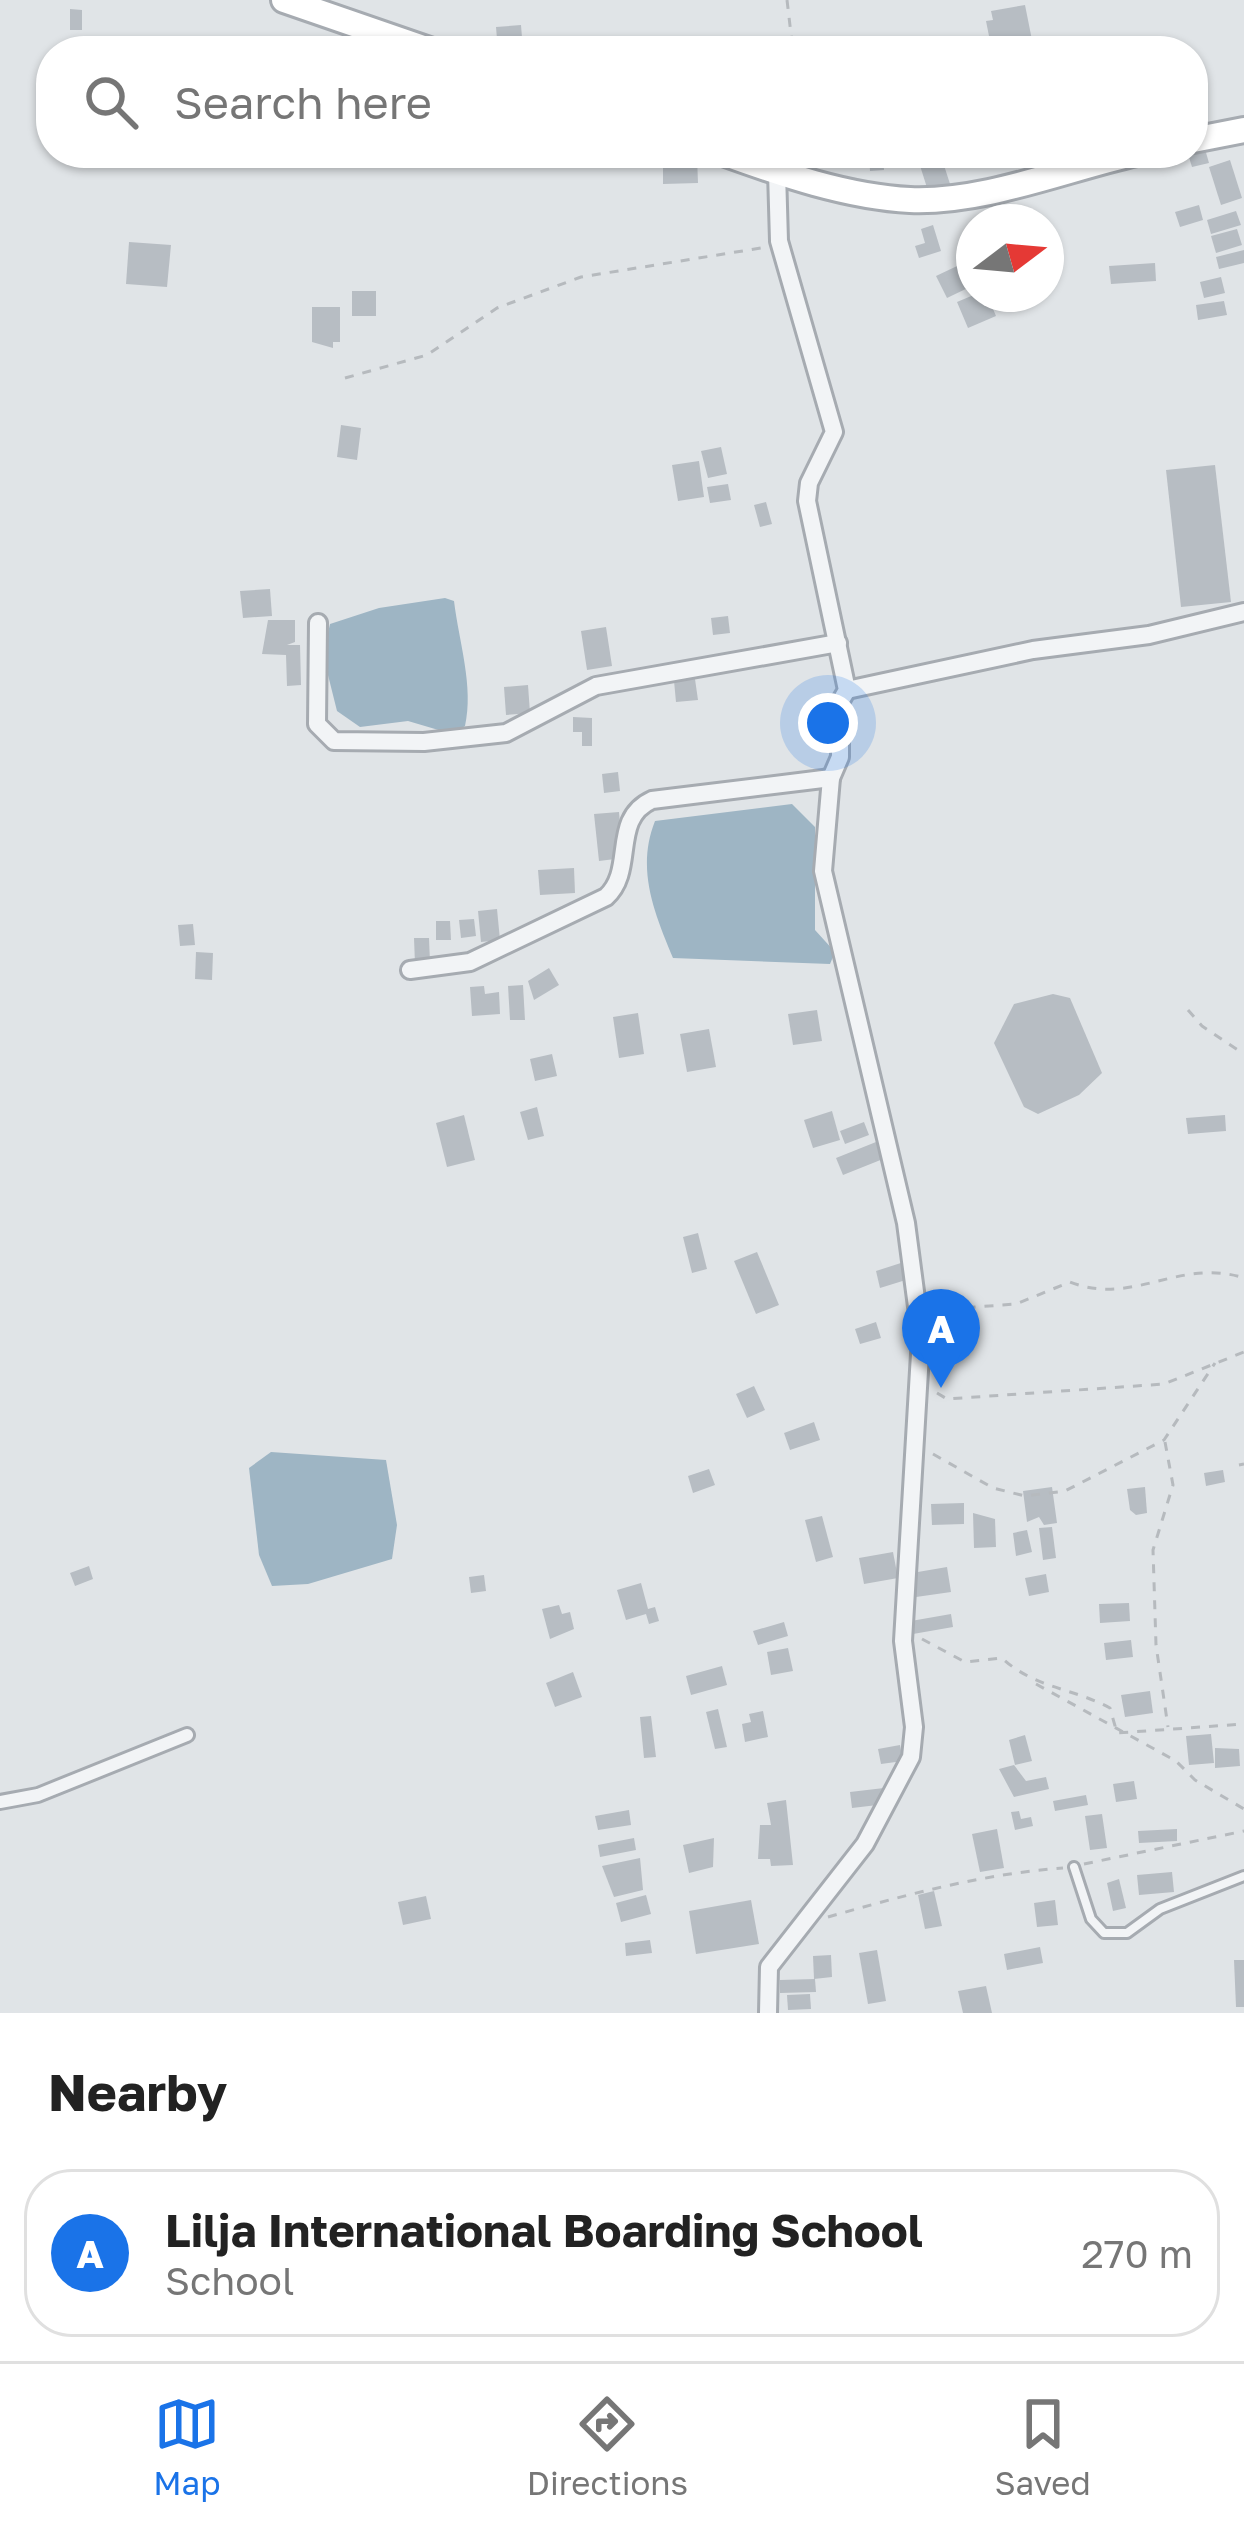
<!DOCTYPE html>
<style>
:root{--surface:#fff;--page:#f6f6f6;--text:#222;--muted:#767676;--line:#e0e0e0;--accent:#1a73e8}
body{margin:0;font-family:"Golos Text",sans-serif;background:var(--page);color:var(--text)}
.compass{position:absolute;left:956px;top:204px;width:108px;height:108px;border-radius:50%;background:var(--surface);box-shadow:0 3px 9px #0004;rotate:74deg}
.you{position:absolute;left:828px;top:723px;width:42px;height:42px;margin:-30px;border:9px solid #fff;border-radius:50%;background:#1a73e8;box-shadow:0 0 0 18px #1a73e833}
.badge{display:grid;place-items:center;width:78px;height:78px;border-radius:50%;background:var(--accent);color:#fff;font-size:39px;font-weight:700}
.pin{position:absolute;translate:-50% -99px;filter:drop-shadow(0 3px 6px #0008)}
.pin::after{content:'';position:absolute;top:63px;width:42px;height:36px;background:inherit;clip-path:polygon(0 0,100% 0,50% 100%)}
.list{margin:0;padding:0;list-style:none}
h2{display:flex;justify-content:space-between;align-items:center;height:156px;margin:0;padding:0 48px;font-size:51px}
h2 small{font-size:39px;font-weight:400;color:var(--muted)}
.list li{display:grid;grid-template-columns:78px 1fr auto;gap:36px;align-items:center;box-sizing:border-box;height:168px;margin:0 24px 24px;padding:0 24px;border:3px solid var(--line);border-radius:48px}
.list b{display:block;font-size:45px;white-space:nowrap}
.list p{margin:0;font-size:39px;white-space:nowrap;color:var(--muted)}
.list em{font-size:39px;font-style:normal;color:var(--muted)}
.icon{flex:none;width:66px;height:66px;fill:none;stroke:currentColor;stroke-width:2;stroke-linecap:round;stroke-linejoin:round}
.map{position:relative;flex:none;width:1244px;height:2013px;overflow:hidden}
.search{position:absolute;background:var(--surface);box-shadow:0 3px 9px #0004;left:36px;right:36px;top:36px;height:132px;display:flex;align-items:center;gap:30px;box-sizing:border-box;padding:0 42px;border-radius:48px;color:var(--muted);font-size:45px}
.sheet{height:348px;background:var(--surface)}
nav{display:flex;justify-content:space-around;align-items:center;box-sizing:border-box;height:168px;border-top:3px solid var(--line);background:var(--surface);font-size:33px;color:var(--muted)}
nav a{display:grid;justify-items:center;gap:6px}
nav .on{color:var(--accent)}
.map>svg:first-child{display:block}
.water{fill:#9eb5c4}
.building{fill:#b7bdc3}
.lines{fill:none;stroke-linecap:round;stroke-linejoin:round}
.service-casing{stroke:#a6abb1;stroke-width:14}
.pedestrian-casing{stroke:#a6abb1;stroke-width:18}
.minor-casing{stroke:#a6abb1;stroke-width:22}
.secondary-casing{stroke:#a6abb1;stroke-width:30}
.path{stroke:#b6babe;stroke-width:3;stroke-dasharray:9 9;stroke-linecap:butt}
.service{stroke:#f2f4f6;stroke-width:8}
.pedestrian{stroke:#f2f4f6;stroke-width:12}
.minor{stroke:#f2f4f6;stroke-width:16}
.secondary{stroke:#fff;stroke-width:24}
</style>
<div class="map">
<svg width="1244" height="2013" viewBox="0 0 1244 2013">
<rect width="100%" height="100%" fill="#e0e4e7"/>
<g class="water">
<path d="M445,598L454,601C459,642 474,687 465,726L452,734L408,721L360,727L337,711L323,655L330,624L379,608Z"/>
<path d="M792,804L815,827V930L835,952L830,964L673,958C654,912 636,869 655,821Z"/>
<path d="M271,1452L386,1460L397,1525L392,1559L308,1584L272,1586L259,1555L249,1468Z"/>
</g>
<g class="building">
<path d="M1025,5L1032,40L991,46L986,21L993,20L991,11Z"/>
<path d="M70,9L82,10V30H70Z"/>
<path d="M521,25L523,50L498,51L496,27Z"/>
<path d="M289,39L290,51H268L267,40Z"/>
<path d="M863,40V51H833V41Z"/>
<path d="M1205,149L1209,163L1192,167L1188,154Z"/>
<path d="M869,153H883L884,170L870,171Z"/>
<path d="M916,153H928L930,159L941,156L951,187L929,194Z"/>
<path d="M697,156L698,183L663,184V157Z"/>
<path d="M1230,160L1242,198L1221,205L1209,167Z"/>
<path d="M1199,205L1203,220L1180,227L1175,212Z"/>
<path d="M1236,211L1241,225L1211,234L1207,220Z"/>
<path d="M933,225L941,251L919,258L915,246L925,243L921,229Z"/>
<path d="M1237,229L1242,245L1216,253L1211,236Z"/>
<path d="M129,242L171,245L167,287L126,284Z"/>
<path d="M1244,250V263L1219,269L1216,257Z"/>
<path d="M974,258V285L947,298L936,276Z"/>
<path d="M1155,263L1156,281L1111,284L1109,266Z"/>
<path d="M1221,277L1225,293L1204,298L1200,282Z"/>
<rect x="352" y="291" width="24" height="25"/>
<path d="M976,294L981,300L988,297L996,316L968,328L957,302Z"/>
<path d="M1224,301L1227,315L1198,320L1196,305Z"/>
<path d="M312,307H340V342H333V348L312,342Z"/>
<path d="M341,425L361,428L357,460L337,457Z"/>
<path d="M721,447L727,474L708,478L701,451Z"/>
<path d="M699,461L704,497L678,501L672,465Z"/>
<path d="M1215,465L1231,602L1181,607L1166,470Z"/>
<path d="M728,484L731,500L710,503L707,487Z"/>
<path d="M766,502L772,524L760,527L754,505Z"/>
<path d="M270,589L272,616L243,618L240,591Z"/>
<path d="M728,616L730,633L713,635L711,618Z"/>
<path d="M268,620H295V642L287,645H300L301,685L287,686L286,655L262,654Z"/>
<path d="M606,627L612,666L587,670L581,631Z"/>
<path d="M695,679L698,700L676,702L674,681Z"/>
<path d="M528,685L530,713L506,715L504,687Z"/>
<path d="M573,717L592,718V746H582V732H573Z"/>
<path d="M618,772L620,791L604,793L602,774Z"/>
<path d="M619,812L623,858L599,861L594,814Z"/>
<path d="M574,868L575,893L540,895L538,870Z"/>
<path d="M497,909L500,940L481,942L478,911Z"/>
<path d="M474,919L476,936L461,938L459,920Z"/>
<path d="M436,921H450L451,940H436Z"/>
<path d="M193,924L195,945L180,946L178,925Z"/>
<path d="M414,938H429L430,963L415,964Z"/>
<path d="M196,952L213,953L212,980L195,979Z"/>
<path d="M549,968L559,985L534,1000L528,981Z"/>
<path d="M523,985L525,1020H510L508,986Z"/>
<path d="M484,986L485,994L499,992L500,1014L472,1016L470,987Z"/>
<path d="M1053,994L1070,998L1102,1073L1079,1095L1038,1114L1024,1107L994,1043L1014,1004Z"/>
<path d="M817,1010L822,1041L793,1045L788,1014Z"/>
<path d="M638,1013L644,1054L619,1058L613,1017Z"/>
<path d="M709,1029L716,1067L687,1072L680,1034Z"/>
<path d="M552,1054L557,1076L535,1081L530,1059Z"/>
<path d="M537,1107L544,1136L528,1140L520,1112Z"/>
<path d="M832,1111L840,1140L813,1148L804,1120Z"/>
<path d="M464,1115L475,1160L447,1167L436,1123Z"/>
<path d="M1225,1115L1226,1131L1188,1134L1186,1118Z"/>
<path d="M864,1122L869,1135L845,1144L840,1131Z"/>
<path d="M876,1142L883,1159L843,1175L836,1158Z"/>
<path d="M698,1233L707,1269L692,1273L683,1237Z"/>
<path d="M757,1252L779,1305L756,1314L734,1261Z"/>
<path d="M904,1262L909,1279L880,1288L876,1271Z"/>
<path d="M876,1322L881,1338L860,1344L855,1329Z"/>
<path d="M754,1386L765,1410L747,1418L736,1394Z"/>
<path d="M814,1422L820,1440L790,1450L784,1433Z"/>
<path d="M709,1469L715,1485L693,1493L688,1476Z"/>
<path d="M1223,1470L1225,1482L1206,1486L1204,1473Z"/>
<path d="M1052,1487L1057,1523L1044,1525L1039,1517L1027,1522L1023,1491Z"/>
<path d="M1145,1487L1147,1513L1136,1515L1130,1510L1127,1489Z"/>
<path d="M964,1503V1524L932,1525L931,1504Z"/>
<path d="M973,1513L995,1519L996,1547L974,1548Z"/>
<path d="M822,1516L833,1557L816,1562L805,1520Z"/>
<path d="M1052,1527L1056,1558L1043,1560L1039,1528Z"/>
<path d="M1027,1530L1032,1552L1016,1556L1013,1533Z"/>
<path d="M893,1552L898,1578L864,1584L859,1558Z"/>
<path d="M89,1566L93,1579L75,1586L70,1573Z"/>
<path d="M947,1567L951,1592L916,1597L912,1573Z"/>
<path d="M1046,1574L1049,1592L1029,1596L1025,1578Z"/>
<path d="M484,1575L486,1591L471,1593L469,1577Z"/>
<path d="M641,1583L648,1609L655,1607L659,1621L649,1624L646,1614L626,1620L617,1590Z"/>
<path d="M1129,1603L1130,1621L1100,1623L1099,1604Z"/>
<path d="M559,1605L562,1614L570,1612L574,1629L550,1639L542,1609Z"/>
<path d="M951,1614L953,1627L913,1634L911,1621Z"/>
<path d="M784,1622L788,1636L758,1645L753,1631Z"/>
<path d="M1131,1640L1133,1657L1106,1660L1104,1643Z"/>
<path d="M788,1648L793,1671L771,1675L767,1652Z"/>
<path d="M722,1666L727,1685L691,1695L686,1676Z"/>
<path d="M573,1672L582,1697L555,1707L546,1683Z"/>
<path d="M1150,1691L1153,1713L1125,1717L1121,1695Z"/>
<path d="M718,1709L727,1747L715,1749L706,1712Z"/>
<path d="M763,1711L768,1737L745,1742L742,1724L751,1722L749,1714Z"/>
<path d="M651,1716L656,1757L644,1758L640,1717Z"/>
<path d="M1211,1734L1214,1763L1189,1765L1186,1736Z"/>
<path d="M1025,1735L1032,1761L1015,1765L1009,1740Z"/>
<path d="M900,1745L903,1761L881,1764L878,1749Z"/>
<path d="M1215,1748L1239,1749L1240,1766L1215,1768Z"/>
<path d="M1014,1765L1026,1781L1046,1777L1049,1789L1014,1797L999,1769Z"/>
<path d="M1134,1781L1137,1799L1116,1802L1113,1784Z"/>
<path d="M884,1788L886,1804L852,1808L850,1792Z"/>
<path d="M1086,1795L1088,1805L1055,1811L1053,1801Z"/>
<path d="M786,1800L793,1865L771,1866L770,1859H758L760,1825H771L767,1803Z"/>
<path d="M629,1810L631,1825L598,1830L595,1816Z"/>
<path d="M1019,1811L1021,1819L1031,1817L1033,1826L1015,1830L1011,1812Z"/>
<path d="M1102,1814L1107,1848L1090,1850L1085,1816Z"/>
<path d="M997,1829L1004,1868L980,1872L972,1834Z"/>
<path d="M1177,1829V1841L1139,1843L1138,1831Z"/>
<path d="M634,1838L636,1850L600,1857L598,1845Z"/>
<path d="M714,1838L713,1867L689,1873L683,1845Z"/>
<path d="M640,1858L643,1890L614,1897L602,1866Z"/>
<path d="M1172,1872L1174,1892L1139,1895L1137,1875Z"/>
<path d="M1119,1879L1126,1908L1113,1911L1107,1883Z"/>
<path d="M934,1891L942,1926L925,1929L918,1895Z"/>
<path d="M646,1895L651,1914L621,1922L616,1903Z"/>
<path d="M426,1896L431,1919L403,1925L398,1902Z"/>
<path d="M751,1900L759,1944L696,1954L689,1911Z"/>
<path d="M1055,1900L1058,1925L1037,1927L1034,1903Z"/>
<path d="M650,1940L652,1953L626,1956L625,1943Z"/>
<path d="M1040,1947L1043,1963L1007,1970L1004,1954Z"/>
<path d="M877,1950L886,2001L868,2004L859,1953Z"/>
<path d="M831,1955L832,1977L814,1979L813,1956Z"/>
<path d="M1234,1960H1244V2007H1236Z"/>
<path d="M815,1979L816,1992L780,1993V1980Z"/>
<path d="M986,1986L992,2013H963L958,1991Z"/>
<path d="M810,1994L811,2009L788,2010L787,1995Z"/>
</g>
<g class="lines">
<defs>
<path id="service" d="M1074,1867L1091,1919L1104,1933H1127L1160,1909L1244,1876"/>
<path id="pedestrian" d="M0,1802L38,1795L187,1735"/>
<g id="minor">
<path d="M318,623L317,724L334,741L424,742L506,733L596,686L838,643"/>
<path d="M847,690L1033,650L1149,635L1244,612"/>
<path d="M410,970L470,962L606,897C636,870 610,819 652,800L831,778"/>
<path d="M768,2013L769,1967L865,1844L911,1757L914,1727L903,1641L921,1337L906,1223L823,871L831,778L840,757V702L847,690L807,501L809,483L834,432L779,241L777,172"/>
</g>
<g id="secondary">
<path d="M284,0L432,51"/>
<path d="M1193,140L1244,130"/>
<path d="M723,153C781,174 848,197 910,200C984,203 1065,169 1136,153"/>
</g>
</defs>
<use href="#service" class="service-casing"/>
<use href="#pedestrian" class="pedestrian-casing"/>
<use href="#minor" class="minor-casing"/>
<use href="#secondary" class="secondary-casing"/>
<g class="path">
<path d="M787,0L793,51"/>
<path d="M345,378L427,355L497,308L581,277L761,248"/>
<path d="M1188,1010L1202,1026L1244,1054"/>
<path d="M934,1299L947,1309L1016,1304L1070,1282C1133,1307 1179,1257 1244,1278"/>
<path d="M937,1393L947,1399L1164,1384L1244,1352"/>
<path d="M1165,1442L1173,1485L1153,1550L1156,1645L1168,1727"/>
<path d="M933,1454L993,1488L1025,1496L1065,1491L1164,1440L1215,1363"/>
<path d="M1239,1465L1244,1464"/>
<path d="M922,1639L965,1662L1002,1658C1034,1688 1073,1688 1110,1708L1117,1733L1244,1724"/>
<path d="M1036,1684L1176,1761L1195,1780L1244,1809"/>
<path d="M1084,1864L1244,1831"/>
<path d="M828,1917C905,1895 982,1874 1063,1868"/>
</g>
<use href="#service" class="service"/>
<use href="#pedestrian" class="pedestrian"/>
<use href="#minor" class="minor"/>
<use href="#secondary" class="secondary"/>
</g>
</svg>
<svg class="compass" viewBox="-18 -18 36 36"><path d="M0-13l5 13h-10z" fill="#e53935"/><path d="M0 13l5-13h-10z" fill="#767676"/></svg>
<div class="you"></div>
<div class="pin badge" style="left:941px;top:1388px">A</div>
<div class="search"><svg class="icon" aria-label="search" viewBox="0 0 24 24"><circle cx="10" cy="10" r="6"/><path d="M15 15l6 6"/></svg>Search here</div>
</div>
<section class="sheet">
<h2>Nearby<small></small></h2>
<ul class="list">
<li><span class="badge">A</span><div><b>Lilja International Boarding School</b><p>School</p></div><em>270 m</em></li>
</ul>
</section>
<nav>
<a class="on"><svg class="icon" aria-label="map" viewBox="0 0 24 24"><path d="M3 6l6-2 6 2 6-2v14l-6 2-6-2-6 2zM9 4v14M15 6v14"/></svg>Map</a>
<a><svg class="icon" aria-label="directions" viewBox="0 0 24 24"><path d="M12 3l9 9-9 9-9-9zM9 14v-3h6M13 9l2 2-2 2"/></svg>Directions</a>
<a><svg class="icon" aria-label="saved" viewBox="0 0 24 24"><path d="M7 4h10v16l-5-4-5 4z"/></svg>Saved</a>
</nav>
